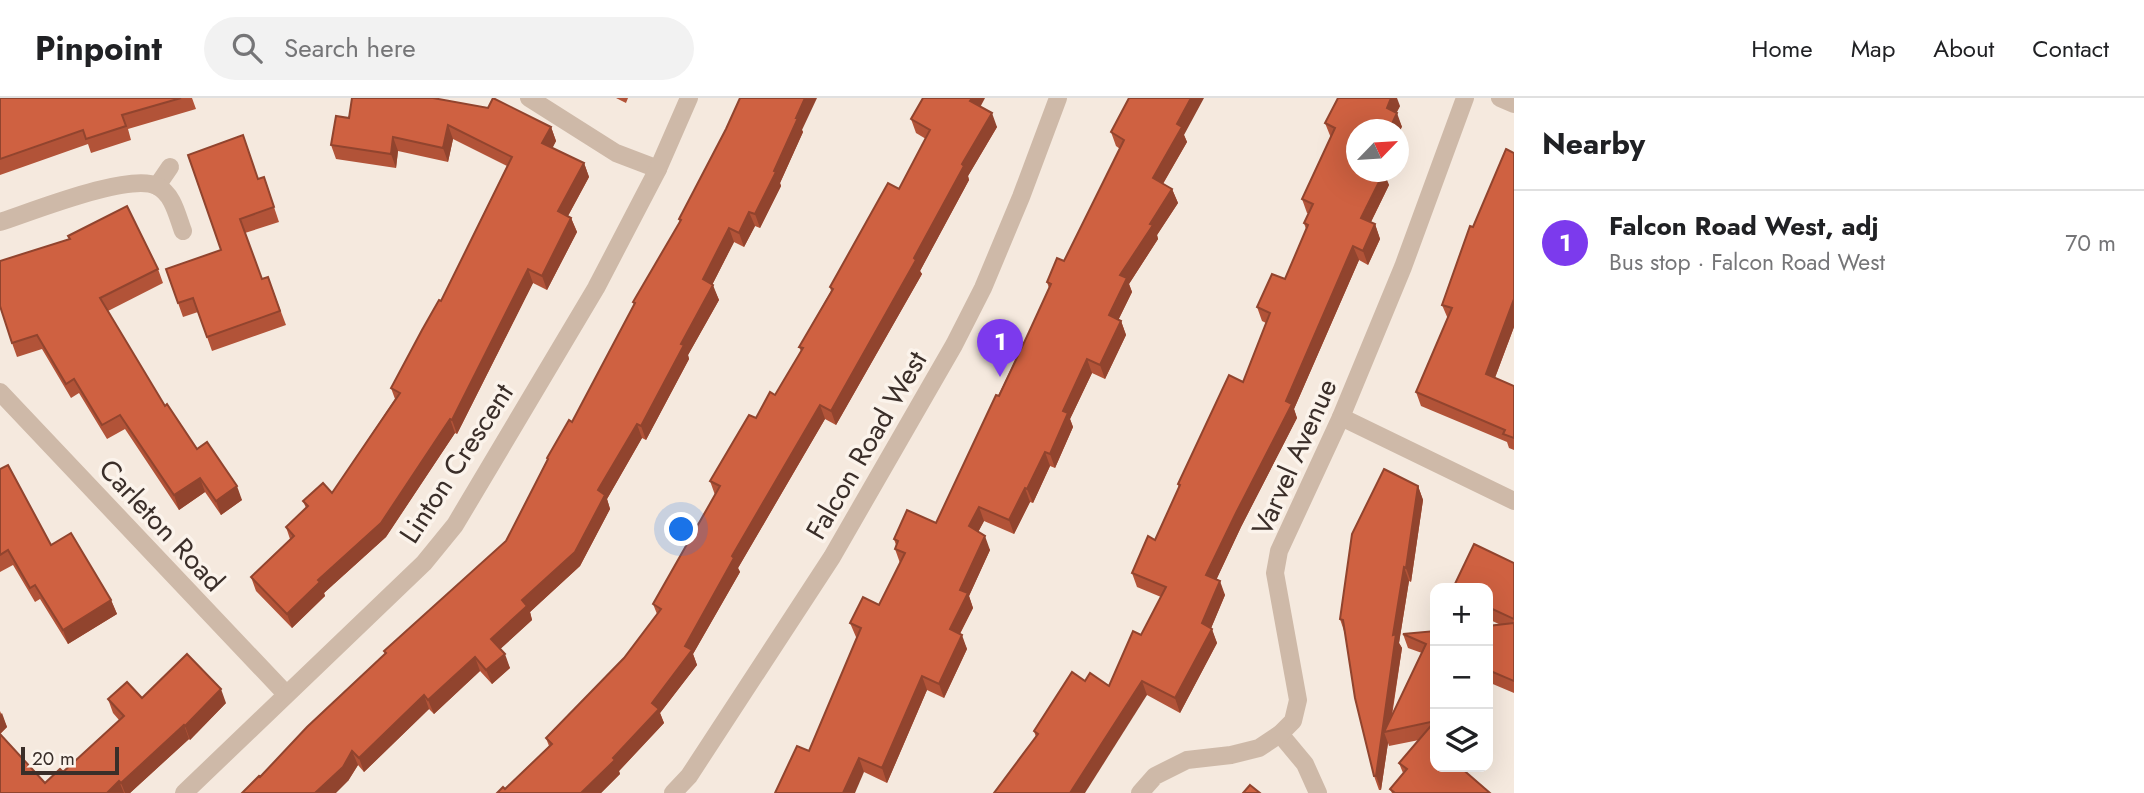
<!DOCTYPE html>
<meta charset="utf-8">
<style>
:root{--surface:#fff;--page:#f2f2f2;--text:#202124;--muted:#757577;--line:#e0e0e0;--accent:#7c3aed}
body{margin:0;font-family:Jost,sans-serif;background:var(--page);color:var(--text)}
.controls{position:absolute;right:21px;bottom:21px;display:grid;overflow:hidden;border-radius:14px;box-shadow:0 7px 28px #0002}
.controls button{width:63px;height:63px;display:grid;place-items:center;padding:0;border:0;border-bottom:2px solid var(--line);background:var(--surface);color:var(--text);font:35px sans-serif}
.compass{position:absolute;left:1346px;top:21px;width:63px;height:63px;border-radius:50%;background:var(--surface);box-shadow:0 7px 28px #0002;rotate:65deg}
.scale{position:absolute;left:21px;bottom:18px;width:98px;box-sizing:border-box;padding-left:7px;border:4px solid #3a2e29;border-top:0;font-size:19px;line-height:24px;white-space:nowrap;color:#3a2e29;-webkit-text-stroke:5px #fbf3eb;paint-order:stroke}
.you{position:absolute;left:682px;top:432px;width:24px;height:24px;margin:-18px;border:5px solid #fff;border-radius:50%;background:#1a73e8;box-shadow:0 0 0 10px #1a73e833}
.badge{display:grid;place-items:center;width:46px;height:46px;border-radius:50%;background:var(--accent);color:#fff;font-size:23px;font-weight:700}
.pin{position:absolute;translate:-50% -58px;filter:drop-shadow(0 2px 4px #0008)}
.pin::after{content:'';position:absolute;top:37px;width:24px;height:21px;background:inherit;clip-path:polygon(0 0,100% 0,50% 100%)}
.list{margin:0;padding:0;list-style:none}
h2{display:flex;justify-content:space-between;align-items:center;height:91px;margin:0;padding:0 28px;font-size:30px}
h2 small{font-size:23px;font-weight:400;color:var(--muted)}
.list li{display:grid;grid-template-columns:46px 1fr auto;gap:21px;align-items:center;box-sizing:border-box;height:105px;padding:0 28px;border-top:2px solid var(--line)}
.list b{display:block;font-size:26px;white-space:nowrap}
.list p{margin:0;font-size:23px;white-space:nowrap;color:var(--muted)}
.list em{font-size:23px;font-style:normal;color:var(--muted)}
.icon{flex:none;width:38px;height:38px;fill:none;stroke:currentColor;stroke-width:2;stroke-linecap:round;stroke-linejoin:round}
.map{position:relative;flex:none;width:1514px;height:695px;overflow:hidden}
header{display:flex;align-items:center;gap:42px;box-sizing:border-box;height:98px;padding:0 35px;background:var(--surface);border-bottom:2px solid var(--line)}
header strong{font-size:33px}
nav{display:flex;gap:38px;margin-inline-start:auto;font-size:24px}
.search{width:490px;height:63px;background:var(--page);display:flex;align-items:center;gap:18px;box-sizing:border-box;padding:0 24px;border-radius:38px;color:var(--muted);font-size:26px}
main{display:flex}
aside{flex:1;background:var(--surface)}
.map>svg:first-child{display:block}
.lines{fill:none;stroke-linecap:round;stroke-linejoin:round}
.street{stroke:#ceb9a8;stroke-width:18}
.wall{fill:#b25338}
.shaded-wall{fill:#91442e}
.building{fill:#cf6141;stroke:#91442e;stroke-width:2}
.labels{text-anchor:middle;stroke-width:7;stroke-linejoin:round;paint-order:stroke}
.street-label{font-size:28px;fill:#3a2e29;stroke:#fbf3eb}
</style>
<header>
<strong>Pinpoint</strong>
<div class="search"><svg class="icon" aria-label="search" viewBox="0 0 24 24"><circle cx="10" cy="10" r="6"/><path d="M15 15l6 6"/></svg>Search here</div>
<nav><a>Home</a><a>Map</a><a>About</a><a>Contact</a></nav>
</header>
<main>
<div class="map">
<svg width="1514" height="695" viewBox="0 0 1514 695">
<rect width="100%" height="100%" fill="#f5e9de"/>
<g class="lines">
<g class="street">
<path d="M529,0L616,55L658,71"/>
<path d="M1500,0L1514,6"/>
<path d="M157,88L170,69"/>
<path d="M0,124C31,114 130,74 157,88C173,96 177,117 183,133"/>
<path d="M0,294L286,596"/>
<path d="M1341,319L1514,403"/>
<path d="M1280,636L1305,666L1318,695"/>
<path d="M184,695L424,465L455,427L596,190L658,71L689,0"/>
<path d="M673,695L689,678L832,459L954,247L983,190L1021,99L1058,0"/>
<path d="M1140,695L1155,678L1187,662L1231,657L1259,650L1280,636L1293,623L1298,602L1275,475L1279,453L1341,319L1403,169L1465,0"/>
</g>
</g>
<g class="wall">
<path d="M0,0H192L196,11L128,31L131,42L91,55L88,46L0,77Z"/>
<path d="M616,0H628L626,5Z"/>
<path d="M1400,8L1396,15L1402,29L1356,32L1389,87L1371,124L1375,126L1380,141L1368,167L1359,162L1294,311L1297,320L1241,429L1216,482L1225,497L1211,530L1217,545L1180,615L1147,597L1036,639L1034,633L1085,583L1109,588L1141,537L1161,499L1137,489L1132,475L1155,442L1179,390L1178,386L1243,284L1266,225L1262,223L1257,209L1285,181L1306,131L1304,125L1309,116L1307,115L1302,101L1331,40L1325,25Z"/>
<path d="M980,9L997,29L968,78L969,82L920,173L922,176L836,327L825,321L738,470L740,474L693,556L697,567L660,615L664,625L619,673L620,676L601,695H497L505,691L549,648L546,640L624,560L657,516L653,506L715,397L710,383L756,320L775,297L801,253L799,249L831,193L830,189L899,91L926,41L916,35L911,21Z"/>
<path d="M349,20L551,29L556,43L552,50L584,65L589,79L568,118L571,120L577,134L547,192L533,185L457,336L455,335L386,439L324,495L325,498L292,530L256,493L251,479L290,441L286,429L306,410L303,403L332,395L395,301L391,290L441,203L507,68L453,41L448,64L398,53L396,70L336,61L331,47Z"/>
<path d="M802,32L803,34L780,85L781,88L760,130L755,128L744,149L734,144L712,187L719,202L688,257L689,261L646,342L642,340L607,401L610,411L580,468L530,514L532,522L500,551L510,570L492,586L480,573L434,616L429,611L364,674L358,667L348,683L260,679L385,556L384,553L506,443L547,362V360L572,324L634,207L633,204L680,124L679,121Z"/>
<path d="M1111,34L1184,37L1187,44L1163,86L1172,91L1178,105L1157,137L1158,141L1129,186L1132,194L1118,222L1121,223L1126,237L1105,281L1092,275L1070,321L1073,329L1055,370L1050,368L1033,405L1030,404L1014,436L984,423L978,434L990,452L969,498L973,510L960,536L967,551L944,600L927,592L887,685L864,674L809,653L857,540L856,539L850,525L879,507L900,465L895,451L896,447L894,441L936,425L1029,234L1049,190L1047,184L1064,163L1120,51L1116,48Z"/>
<path d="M264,79L279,124L245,135L262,181L268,179L286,227L212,253L198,214L183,219L166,171L221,152L258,81Z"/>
<path d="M1473,129L1514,229L1495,280L1514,288V352L1509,350L1507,344L1421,308L1416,294L1448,221L1442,207Z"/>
<path d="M158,171L163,185L108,213L165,308L197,351L242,402L221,417L205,394L179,412L125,331L107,341L79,295L71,300L42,251L17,259L12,245Z"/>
<path d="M0,371L51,447L111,502L117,516L68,546L40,501L35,504L13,467L0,474Z"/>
<path d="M1418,388L1423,402L1411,484L1409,483L1399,545L1402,550L1392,618L1422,555L1408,550L1403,536L1435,533V669L1490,695H1392L1390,691L1403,675L1399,665L1419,642L1389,648L1388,645L1381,692H1379L1374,678L1345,536L1340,521Z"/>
<path d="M1514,465V595L1488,584V528L1501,527L1488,521V490Z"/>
<path d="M142,600L226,605L190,642L189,641L130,695H0V613L7,629L0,636L45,685L63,674L119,622L113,615L108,601Z"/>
</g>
<g class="shaded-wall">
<path d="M805,0H817L802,32L803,34L780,85L781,88L760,130L755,116Z"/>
<path d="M972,0H985L976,17L970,3Z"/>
<path d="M1191,0H1204L1184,37L1187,44L1158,94L1153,80L1177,26Z"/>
<path d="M1391,0H1397L1400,8L1392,24L1387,10Z"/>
<path d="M992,15L997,29L968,78L969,82L920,173L922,176L836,327L831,313L914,160L962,66Z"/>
<path d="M1397,15L1402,29L1398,36V32H1389Z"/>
<path d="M448,27L453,41L448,64L443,50Z"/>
<path d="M551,29L556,43L548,59L542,45Z"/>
<path d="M393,39L398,53L396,70L391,56Z"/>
<path d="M584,65L589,79L563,127L558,113Z"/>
<path d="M1384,74L1389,87L1366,134L1361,120Z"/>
<path d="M1172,91L1178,105L1157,137L1158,141L1129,186L1132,194L1114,231L1109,217L1120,177Z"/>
<path d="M749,114L755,128L744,149L739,135Z"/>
<path d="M571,120L577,134L547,192L542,178Z"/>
<path d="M1375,126L1380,141L1368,167L1363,153Z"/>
<path d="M729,130L734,144L708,195L703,181Z"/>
<path d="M1353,148L1359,162L1294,311L1297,320L1241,429L1212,491L1206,477L1286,303Z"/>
<path d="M528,171L533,185L457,336L452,322Z"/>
<path d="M713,187L719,202L688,257L689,261L646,342L641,328L681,246Z"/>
<path d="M1514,201V229L1491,290L1486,276Z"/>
<path d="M1121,223L1126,237L1105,281L1100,267Z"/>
<path d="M1087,261L1092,275L1070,321L1073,329L1055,370L1050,356L1063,313Z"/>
<path d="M820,307L825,321L738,470L740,474L693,556L697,567L660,615L664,625L619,673L620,676L601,695H581L652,605L685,548L732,458Z"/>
<path d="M450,321L455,335L386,439L324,495L325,498L292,530L287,516L318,482Z"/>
<path d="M637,326L642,340L607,401L610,411L580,468L530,514L532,522L496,555L491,541L522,502L598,392Z"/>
<path d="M1045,354L1050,368L1033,405L1027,391Z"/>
<path d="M200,380L205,394L179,412L174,397Z"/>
<path d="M237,388L242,402L221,417L216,403Z"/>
<path d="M1418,388L1423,402L1411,484L1406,470Z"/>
<path d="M1025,390L1030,404L1014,436L1009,422Z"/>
<path d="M979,409L984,423L974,442L969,428Z"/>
<path d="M985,438L990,452L969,498L973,510L955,545L950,531L960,492Z"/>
<path d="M1404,469L1409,483L1399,545L1402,550L1389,633L1384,634L1388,645L1381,692L1376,678L1393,537Z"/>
<path d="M1220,483L1225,497L1207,540L1202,525Z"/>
<path d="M111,502L117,516L68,546L63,532Z"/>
<path d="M1212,531L1217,545L1180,615L1175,600Z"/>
<path d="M962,537L967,551L944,600L939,586Z"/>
<path d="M505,556L510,570L492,586L486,572Z"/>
<path d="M475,559L480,573L434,616L428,602Z"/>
<path d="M922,578L927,592L887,685L882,670Z"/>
<path d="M1142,583L1147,597L1085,695H1070Z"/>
<path d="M221,591L226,605L190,642L185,628Z"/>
<path d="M424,597L429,611L364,674L359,660Z"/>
<path d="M2,615L7,629L0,636V617Z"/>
<path d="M184,627L189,641L130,695H125L121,685Z"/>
<path d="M352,653L358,667L348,683L336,695H315Z"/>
<path d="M859,660L864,674L855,695H843Z"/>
<path d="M119,683L124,695H107Z"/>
</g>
<g class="building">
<path d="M0,0H181L122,17L126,28L86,41L83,32L0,61Z"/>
<path d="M352,0H433L488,10L493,0L551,29L542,45L584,65L558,113L571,120L542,178L528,171L452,322L450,321L381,425L318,482L320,484L287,516L251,479L294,438L286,429L308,408L303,403L323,385L332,395L400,295L391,290L422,232L439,202L441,203L512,59L448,27L443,50L393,39L391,56L331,47L336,18L349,20Z"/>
<path d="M740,0H805L796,20H798L774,73L776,74L755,116L749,114L739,135L729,130L703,181L713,187L681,246L684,247L641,328L637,326L598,392L605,397L575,454L522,502L527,508L491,541L505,556L486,572L475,559L428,602L424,597L359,660L352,653L343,669L315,695H242L259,678L260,679L307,629L386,555L384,553L506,443L548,361L547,360L569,322L572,324L635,205L633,204L681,122L679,121L726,31Z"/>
<path d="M923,0H972L970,3L992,15L962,66L964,68L914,160L916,162L831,313L820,307L732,458L734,460L685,548L692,552L652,605L659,611L613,660L615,662L581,695H497L503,689L505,691L552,646L546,640L624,560L661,511L653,506L720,388L710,383L749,317L756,320L770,294L775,297L803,250L799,249L833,191L830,189L888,85L899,91L930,32L911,21Z"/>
<path d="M1129,0H1191L1177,26L1182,29L1153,80L1172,91L1150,126L1153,127L1120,177L1127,180L1109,217L1121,223L1100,267L1087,261L1063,313L1068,315L1050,356L1045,354L1027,391L1025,390L1009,422L979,409L969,428L985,438L960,492L968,495L950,531L962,537L939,586L922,578L882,670L859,660L843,695H775L797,648L809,653L861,530L850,525L863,499L879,507L905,455L895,451L898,443L894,441L907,412L936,425L996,297L999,298L1029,234L1051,186L1047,184L1057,160L1064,163L1124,42L1111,34Z"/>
<path d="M1338,0H1391L1387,10L1397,15L1389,32H1356V74H1384L1361,120L1375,126L1363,153L1353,148L1286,303L1292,306L1236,415L1206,477L1220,483L1202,525L1212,531L1175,600L1142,583L1070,695H994L1038,636L1034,633L1072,574L1085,583L1090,575L1109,588L1133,533L1141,537L1166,489L1132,475L1148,438L1155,442L1180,387L1178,386L1229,277L1243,284L1270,215L1257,209L1272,176L1285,181L1308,127L1304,125L1313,106L1302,101L1335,30L1325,25Z"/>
<path d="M243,37L258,81L264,79L274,109L240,121L262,181L268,179L280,213L207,239L193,200L178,205L166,171L221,152L188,57Z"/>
<path d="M1506,51L1514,55V201L1486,276L1514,288V340L1503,336L1505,332L1416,294L1452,210L1442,207L1470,128L1473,129Z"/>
<path d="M127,108L158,171L100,200L165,308L167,306L197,351L207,344L237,388L216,403L200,380L174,397L120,317L102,327L74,281L66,286L37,237L12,245L0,208V163L70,141L68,138Z"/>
<path d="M8,367L51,447L71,435L111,502L63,532L35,487L30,490L8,452L0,457V371Z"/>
<path d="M1384,371L1418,388L1406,470L1404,469L1393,537L1396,536L1376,678H1374L1355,600L1343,522L1340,521L1352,436Z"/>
<path d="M1474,446L1514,465V521L1488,509V490H1453Z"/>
<path d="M1514,525V583L1488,572V528Z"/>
<path d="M1435,533V669H1460L1490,695H1395L1390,691L1407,671L1399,665L1435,623L1384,634L1426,546L1403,536Z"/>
<path d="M187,556L221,591L185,628L184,627L121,685L119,683L107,695H0V636L45,685L60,671L63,674L124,618L108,601L127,584L142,600Z"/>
<path d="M1250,687L1260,695H1243Z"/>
</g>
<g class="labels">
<g class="street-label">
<text transform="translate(866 347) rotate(-60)" y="10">Falcon Road West</text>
<text transform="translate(1294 359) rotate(-66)" y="10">Varvel Avenue</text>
<text transform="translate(456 365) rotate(-57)" y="10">Linton Crescent</text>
<text transform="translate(162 427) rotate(47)" y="10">Carleton Road</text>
</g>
</g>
</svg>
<div class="controls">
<button>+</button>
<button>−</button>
<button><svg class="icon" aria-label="layers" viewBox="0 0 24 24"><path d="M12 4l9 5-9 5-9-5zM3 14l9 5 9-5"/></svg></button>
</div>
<svg class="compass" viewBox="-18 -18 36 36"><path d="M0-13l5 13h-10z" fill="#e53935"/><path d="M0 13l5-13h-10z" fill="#757577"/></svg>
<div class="scale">20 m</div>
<div class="you"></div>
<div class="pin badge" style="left:1000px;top:279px">1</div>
</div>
<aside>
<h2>Nearby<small></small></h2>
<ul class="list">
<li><span class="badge">1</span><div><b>Falcon Road West, adj</b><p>Bus stop · Falcon Road West</p></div><em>70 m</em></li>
</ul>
</aside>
</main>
